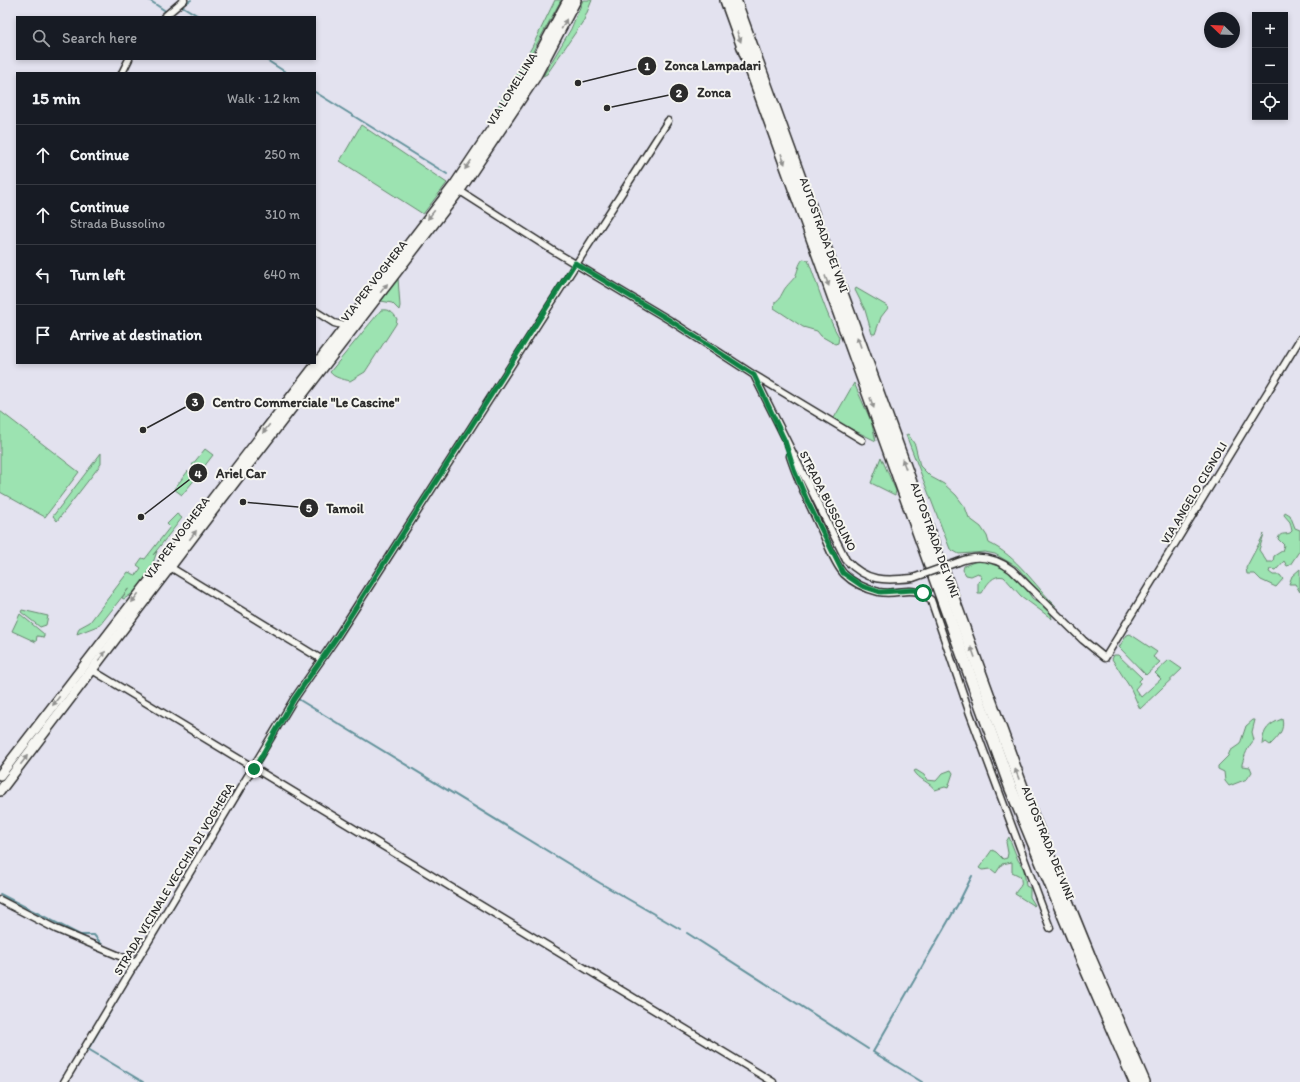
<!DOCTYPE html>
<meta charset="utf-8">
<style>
:root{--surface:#171b24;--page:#242831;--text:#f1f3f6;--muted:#9ea1a6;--line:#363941}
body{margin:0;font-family:Itim,sans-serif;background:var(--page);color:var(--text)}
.controls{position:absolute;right:12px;top:12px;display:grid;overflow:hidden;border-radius:0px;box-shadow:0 2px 6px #0003}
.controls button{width:36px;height:36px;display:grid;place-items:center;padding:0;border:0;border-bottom:1px solid var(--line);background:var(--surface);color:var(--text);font:20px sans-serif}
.compass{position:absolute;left:1204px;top:12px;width:36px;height:36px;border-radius:50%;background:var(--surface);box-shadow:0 2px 6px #0003;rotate:293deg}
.stop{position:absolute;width:12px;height:12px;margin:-9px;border:3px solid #0b8043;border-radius:50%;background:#fff}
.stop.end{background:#0b8043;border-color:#fff;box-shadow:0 1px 4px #0008}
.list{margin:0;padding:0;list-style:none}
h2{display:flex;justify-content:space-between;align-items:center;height:52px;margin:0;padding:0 16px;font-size:17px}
h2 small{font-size:13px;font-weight:400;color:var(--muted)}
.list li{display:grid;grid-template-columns:26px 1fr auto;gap:12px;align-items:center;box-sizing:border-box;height:60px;padding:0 16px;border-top:1px solid var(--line)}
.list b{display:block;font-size:15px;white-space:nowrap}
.list p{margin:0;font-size:13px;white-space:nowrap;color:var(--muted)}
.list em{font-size:13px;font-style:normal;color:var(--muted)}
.icon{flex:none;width:22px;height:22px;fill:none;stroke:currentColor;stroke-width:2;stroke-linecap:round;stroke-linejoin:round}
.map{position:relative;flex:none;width:1300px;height:1082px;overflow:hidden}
.search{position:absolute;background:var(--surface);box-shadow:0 2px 6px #0003;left:16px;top:16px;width:300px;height:44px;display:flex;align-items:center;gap:10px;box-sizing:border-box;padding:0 14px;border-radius:0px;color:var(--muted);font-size:15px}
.panel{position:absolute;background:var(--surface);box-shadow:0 2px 6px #0003;left:16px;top:72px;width:300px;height:292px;border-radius:0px}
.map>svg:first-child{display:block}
.green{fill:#9ce3b1;stroke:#64876e}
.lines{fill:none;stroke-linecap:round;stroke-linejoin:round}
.stream{stroke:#63929b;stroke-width:2}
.street-casing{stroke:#2b2b2b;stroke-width:9}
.primary-casing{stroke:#2b2b2b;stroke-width:12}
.highway-casing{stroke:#2b2b2b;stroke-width:14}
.street{stroke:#f6f6f2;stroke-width:6}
.primary{stroke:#f6f6f2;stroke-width:9}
.highway{stroke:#f6f6f2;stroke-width:11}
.street-bridge-casing{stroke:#2b2b2b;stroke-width:9;stroke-linecap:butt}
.street-bridge{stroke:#f6f6f2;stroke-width:6}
.oneway{fill:#90908e}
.route{stroke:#0b8043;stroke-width:5}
.labels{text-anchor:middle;stroke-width:4;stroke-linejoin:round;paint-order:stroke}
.street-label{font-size:12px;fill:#2b2b2b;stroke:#f6f6f2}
.leader{fill:none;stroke:#2b2b2b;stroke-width:1.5}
.callout-dot{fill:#2b2b2b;stroke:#f6f6f2;stroke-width:1.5}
.mark-label{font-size:12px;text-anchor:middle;font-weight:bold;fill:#fff}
.callout-label{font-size:13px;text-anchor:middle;font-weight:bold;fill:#2b2b2b;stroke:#f6f6f2;stroke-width:4;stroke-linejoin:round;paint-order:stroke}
</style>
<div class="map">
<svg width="1300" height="1082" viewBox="0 0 1300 1082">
<rect width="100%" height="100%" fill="#e3e2ef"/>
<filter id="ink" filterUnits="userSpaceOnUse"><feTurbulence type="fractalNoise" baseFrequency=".025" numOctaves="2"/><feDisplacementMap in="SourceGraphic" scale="8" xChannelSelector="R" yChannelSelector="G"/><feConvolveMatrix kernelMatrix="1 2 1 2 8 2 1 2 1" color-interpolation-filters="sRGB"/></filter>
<g filter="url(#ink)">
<g class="green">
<path d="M555,0H561L514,86L492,121L493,115L532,47Z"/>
<path d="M583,0H592L584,20L547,74L543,76L571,29Z"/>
<path d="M361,125L447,183L423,214L340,161Z"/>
<path d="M803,259L808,260C818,286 825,313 839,337L838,343L835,344L821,336L817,331L803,327L774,308L775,302C780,299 780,297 783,292C785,287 791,282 795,277C798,271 798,265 803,259Z"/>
<path d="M398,278L400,306L399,310L392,303L381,301Z"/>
<path d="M856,288L887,306L888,308L881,317L875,334H872L865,310L855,290Z"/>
<path d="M381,310C389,309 393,312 397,319L396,324L365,372L350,381C343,379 334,378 330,372Z"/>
<path d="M854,383L871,421L876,441L835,421L834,418Z"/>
<path d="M0,411L79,472L45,517L0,492Z"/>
<path d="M908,434L915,445L920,466L931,477L944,484L956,495L965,507L969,518L981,527L987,536L989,543C1017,556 1034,585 1056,606L1043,597L1017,567L995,554L985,552L959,554L950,549L906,435Z"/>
<path d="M205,449L213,455L200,472L192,465Z"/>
<path d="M101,453V464L57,521L53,516Z"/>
<path d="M881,457L896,491L895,495L871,483Z"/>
<path d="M188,471L196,478L182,495L174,489Z"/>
<path d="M1285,512L1290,515L1295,528L1300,530V550L1290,565L1287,566L1284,561L1276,570L1270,569L1269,572L1273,575H1280L1283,579L1276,587L1261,580L1255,574H1247L1246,568L1264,534L1259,550L1267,562H1273L1274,556L1282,551L1284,545L1278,539C1280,532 1284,535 1290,533L1292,531L1290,522L1284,515Z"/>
<path d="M177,514L182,518L153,555L157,551C150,573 144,587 124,599L122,598L129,588L100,625L77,634L79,628L90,622L128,572L136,575L141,568L137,565L142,558L145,559L170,527L167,524Z"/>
<path d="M979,560L1004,568L1018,577L1032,598L1050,611L1052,619L1021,596L1004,577C993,574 987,584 982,593H978V582L982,578L978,573L971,576L966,575L963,570L964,566Z"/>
<path d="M1300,569V592L1295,584H1289L1292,576Z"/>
<path d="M22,610L48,616L46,625L40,627L21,612Z"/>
<path d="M20,614L44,634V637L37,636L36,642L12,631Z"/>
<path d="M1130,634L1157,652L1153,657L1160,662L1146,675L1119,647L1127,635Z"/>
<path d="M1114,655H1118L1142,678L1139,681L1140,683L1135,689L1141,697L1161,679L1155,673L1169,660L1182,669L1140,709L1131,689L1112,659Z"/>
<path d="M1282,719C1285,730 1278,737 1270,745L1266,742L1262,745C1263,729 1269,724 1282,719Z"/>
<path d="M1253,720H1255L1252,732L1254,740C1247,748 1245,755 1242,764V766L1250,767L1252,772L1247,779L1229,786L1225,781L1224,772L1218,769V766L1228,756L1230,751L1240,744L1246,726Z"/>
<path d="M916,770L924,775L927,780L936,781L943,773L951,770L953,773L948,788L945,787L935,790C930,782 919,780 914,771Z"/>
<path d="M1009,837L1018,860L1024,869L1026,886L1030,888V897L1035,905L1034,906L1015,894C1018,886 1024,888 1020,876L1012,872V862L1002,864L996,873L991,869L982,870L979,868L992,850L996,852L1003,859L1007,858L1008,853L1006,842Z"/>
</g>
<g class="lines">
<g class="stream">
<path d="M149,0L167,12"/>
<path d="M182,6L200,17"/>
<path d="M178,8L191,0"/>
<path d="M265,59L287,73"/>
<path d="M315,92L447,174"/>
<path d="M298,699L600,883L680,929"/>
<path d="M0,894L80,935H94L103,946L135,959"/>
<path d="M687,933L868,1049"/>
<path d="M90,1046L121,993"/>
<path d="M88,1049L143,1082"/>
<path d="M922,1082L873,1052L958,904L972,876"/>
</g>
<defs>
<g id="street">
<path d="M164,17L184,0"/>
<path d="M122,73L129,59"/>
<path d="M460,191L552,250L671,321L754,375L846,560C867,582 884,581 913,578"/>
<path d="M315,311L334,323L345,326"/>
<path d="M756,376L862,440"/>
<path d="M790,456C799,484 812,510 824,536C829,548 835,564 844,574C853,583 866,589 879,592C900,596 912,583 931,600L970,714L1050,928"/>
<path d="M958,562C978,554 995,557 1012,570L1083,640L1105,658L1300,339"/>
<path d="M170,567L321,659"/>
<path d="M92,670L773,1082"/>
<path d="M0,900L56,929L136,963"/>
<path d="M64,1082L294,699L337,637L668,121"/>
</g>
<g id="primary">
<path d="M0,775L455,184L528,75L568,0"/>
<path d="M0,791L214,509L462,187L535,78L576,0"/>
</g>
<g id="highway">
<path d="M726,0L1011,789L1079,953L1135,1082"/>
<path d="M735,0L1034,820L1091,960L1144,1082"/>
</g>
</defs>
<use href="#street" class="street-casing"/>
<use href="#primary" class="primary-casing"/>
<use href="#highway" class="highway-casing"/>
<use href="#street" class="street"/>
<use href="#primary" class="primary"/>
<use href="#highway" class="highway"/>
<defs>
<path id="street-bridge" d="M913,578L958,562"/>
</defs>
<use href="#street-bridge" class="street-bridge-casing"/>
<use href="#street-bridge" class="street-bridge"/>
</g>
<defs><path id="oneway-solid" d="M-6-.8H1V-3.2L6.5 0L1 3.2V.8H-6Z"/></defs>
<g class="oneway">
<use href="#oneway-solid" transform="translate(564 24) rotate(-63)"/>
<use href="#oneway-solid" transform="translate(739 37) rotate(70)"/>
<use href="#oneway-solid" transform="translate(783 159) rotate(70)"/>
<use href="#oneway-solid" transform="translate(468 165) rotate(125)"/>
<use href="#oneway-solid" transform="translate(431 215) rotate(128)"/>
<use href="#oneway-solid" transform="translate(827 281) rotate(70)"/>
<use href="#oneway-solid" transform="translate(384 288) rotate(-51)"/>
<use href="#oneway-solid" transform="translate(859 342) rotate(-110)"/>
<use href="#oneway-solid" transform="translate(872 403) rotate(70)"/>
<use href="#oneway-solid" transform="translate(266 429) rotate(128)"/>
<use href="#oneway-solid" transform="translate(904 464) rotate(-110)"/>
<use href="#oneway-solid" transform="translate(193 535) rotate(-53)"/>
<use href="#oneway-solid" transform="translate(135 598) rotate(127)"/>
<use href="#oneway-solid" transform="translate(973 652) rotate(-110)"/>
<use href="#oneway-solid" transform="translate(102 656) rotate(-53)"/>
<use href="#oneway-solid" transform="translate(56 701) rotate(127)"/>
<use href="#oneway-solid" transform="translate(24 760) rotate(-53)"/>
<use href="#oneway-solid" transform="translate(1017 774) rotate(-111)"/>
</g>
</g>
<g class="lines" filter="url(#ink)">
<path class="route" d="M254,769L294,699L337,637L575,263L671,321L754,375L785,441L794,470L806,498L843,573L862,586L880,592L914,590L923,593"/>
</g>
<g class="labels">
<g class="street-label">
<text transform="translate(512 89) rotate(-58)" y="4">VIA LOMELLINA</text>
<text transform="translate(824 235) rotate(70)" y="4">AUTOSTRADA DEI VINI</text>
<text transform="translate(374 281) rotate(-52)" y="4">VIA PER VOGHERA</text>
<text transform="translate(1194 493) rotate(-59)" y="4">VIA ANGELO CIGNOLI</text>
<text transform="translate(828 501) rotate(63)" y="4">STRADA BUSSOLINO</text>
<text transform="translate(177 538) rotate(-53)" y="4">VIA PER VOGHERA</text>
<text transform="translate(935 540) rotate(70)" y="4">AUTOSTRADA DEI VINI</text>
<text transform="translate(1048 843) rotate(68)" y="4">AUTOSTRADA DEI VINI</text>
<text transform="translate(174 879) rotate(-59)" y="4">STRADA VICINALE VECCHIA DI VOGHERA</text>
</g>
</g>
<path class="leader" d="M578 83L647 66M607 108L679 93M143 430L195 402M141 517L198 473M243 502L309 508"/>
<g class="callout-dot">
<circle cx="578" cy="83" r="4"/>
<circle cx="607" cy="108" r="4"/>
<circle cx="143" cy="430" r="4"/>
<circle cx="141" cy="517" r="4"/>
<circle cx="243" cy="502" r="4"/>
<circle cx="647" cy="66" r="10"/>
<circle cx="679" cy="93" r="10"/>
<circle cx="195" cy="402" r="10"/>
<circle cx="198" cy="473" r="10"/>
<circle cx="309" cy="508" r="10"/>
</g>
<g class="mark-label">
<text x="647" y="70">1</text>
<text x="679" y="97">2</text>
<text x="195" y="406">3</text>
<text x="198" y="478">4</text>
<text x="309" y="512">5</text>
</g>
<g class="callout-label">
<text x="713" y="70">Zonca Lampadari</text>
<text x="714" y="97">Zonca</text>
<text x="306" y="407">Centro Commerciale "Le Cascine"</text>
<text x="241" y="478">Ariel Car</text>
<text x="345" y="513">Tamoil</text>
</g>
</svg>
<div class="controls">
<button>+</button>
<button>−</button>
<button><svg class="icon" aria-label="locate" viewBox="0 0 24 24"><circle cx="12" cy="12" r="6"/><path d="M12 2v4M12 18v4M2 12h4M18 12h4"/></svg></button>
</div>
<svg class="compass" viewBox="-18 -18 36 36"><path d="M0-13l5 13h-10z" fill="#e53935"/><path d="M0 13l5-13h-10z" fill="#9ea1a6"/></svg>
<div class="stop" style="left:923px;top:593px"></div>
<div class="stop end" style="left:254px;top:769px"></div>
<div class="search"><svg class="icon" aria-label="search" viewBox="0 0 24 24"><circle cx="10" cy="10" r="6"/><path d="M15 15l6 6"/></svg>Search here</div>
<section class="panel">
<h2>15 min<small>Walk · 1.2 km</small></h2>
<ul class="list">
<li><svg class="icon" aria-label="ahead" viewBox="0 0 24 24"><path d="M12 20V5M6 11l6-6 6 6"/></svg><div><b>Continue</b></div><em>250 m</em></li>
<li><svg class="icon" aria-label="ahead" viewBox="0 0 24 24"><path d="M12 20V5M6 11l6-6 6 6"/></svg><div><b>Continue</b><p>Strada Bussolino</p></div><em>310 m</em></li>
<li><svg class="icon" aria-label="left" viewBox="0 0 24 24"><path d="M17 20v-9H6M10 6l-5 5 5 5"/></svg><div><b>Turn left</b></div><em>640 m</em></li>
<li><svg class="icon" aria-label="arrive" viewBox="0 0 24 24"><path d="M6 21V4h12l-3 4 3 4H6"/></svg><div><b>Arrive at destination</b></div></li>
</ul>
</section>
</div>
